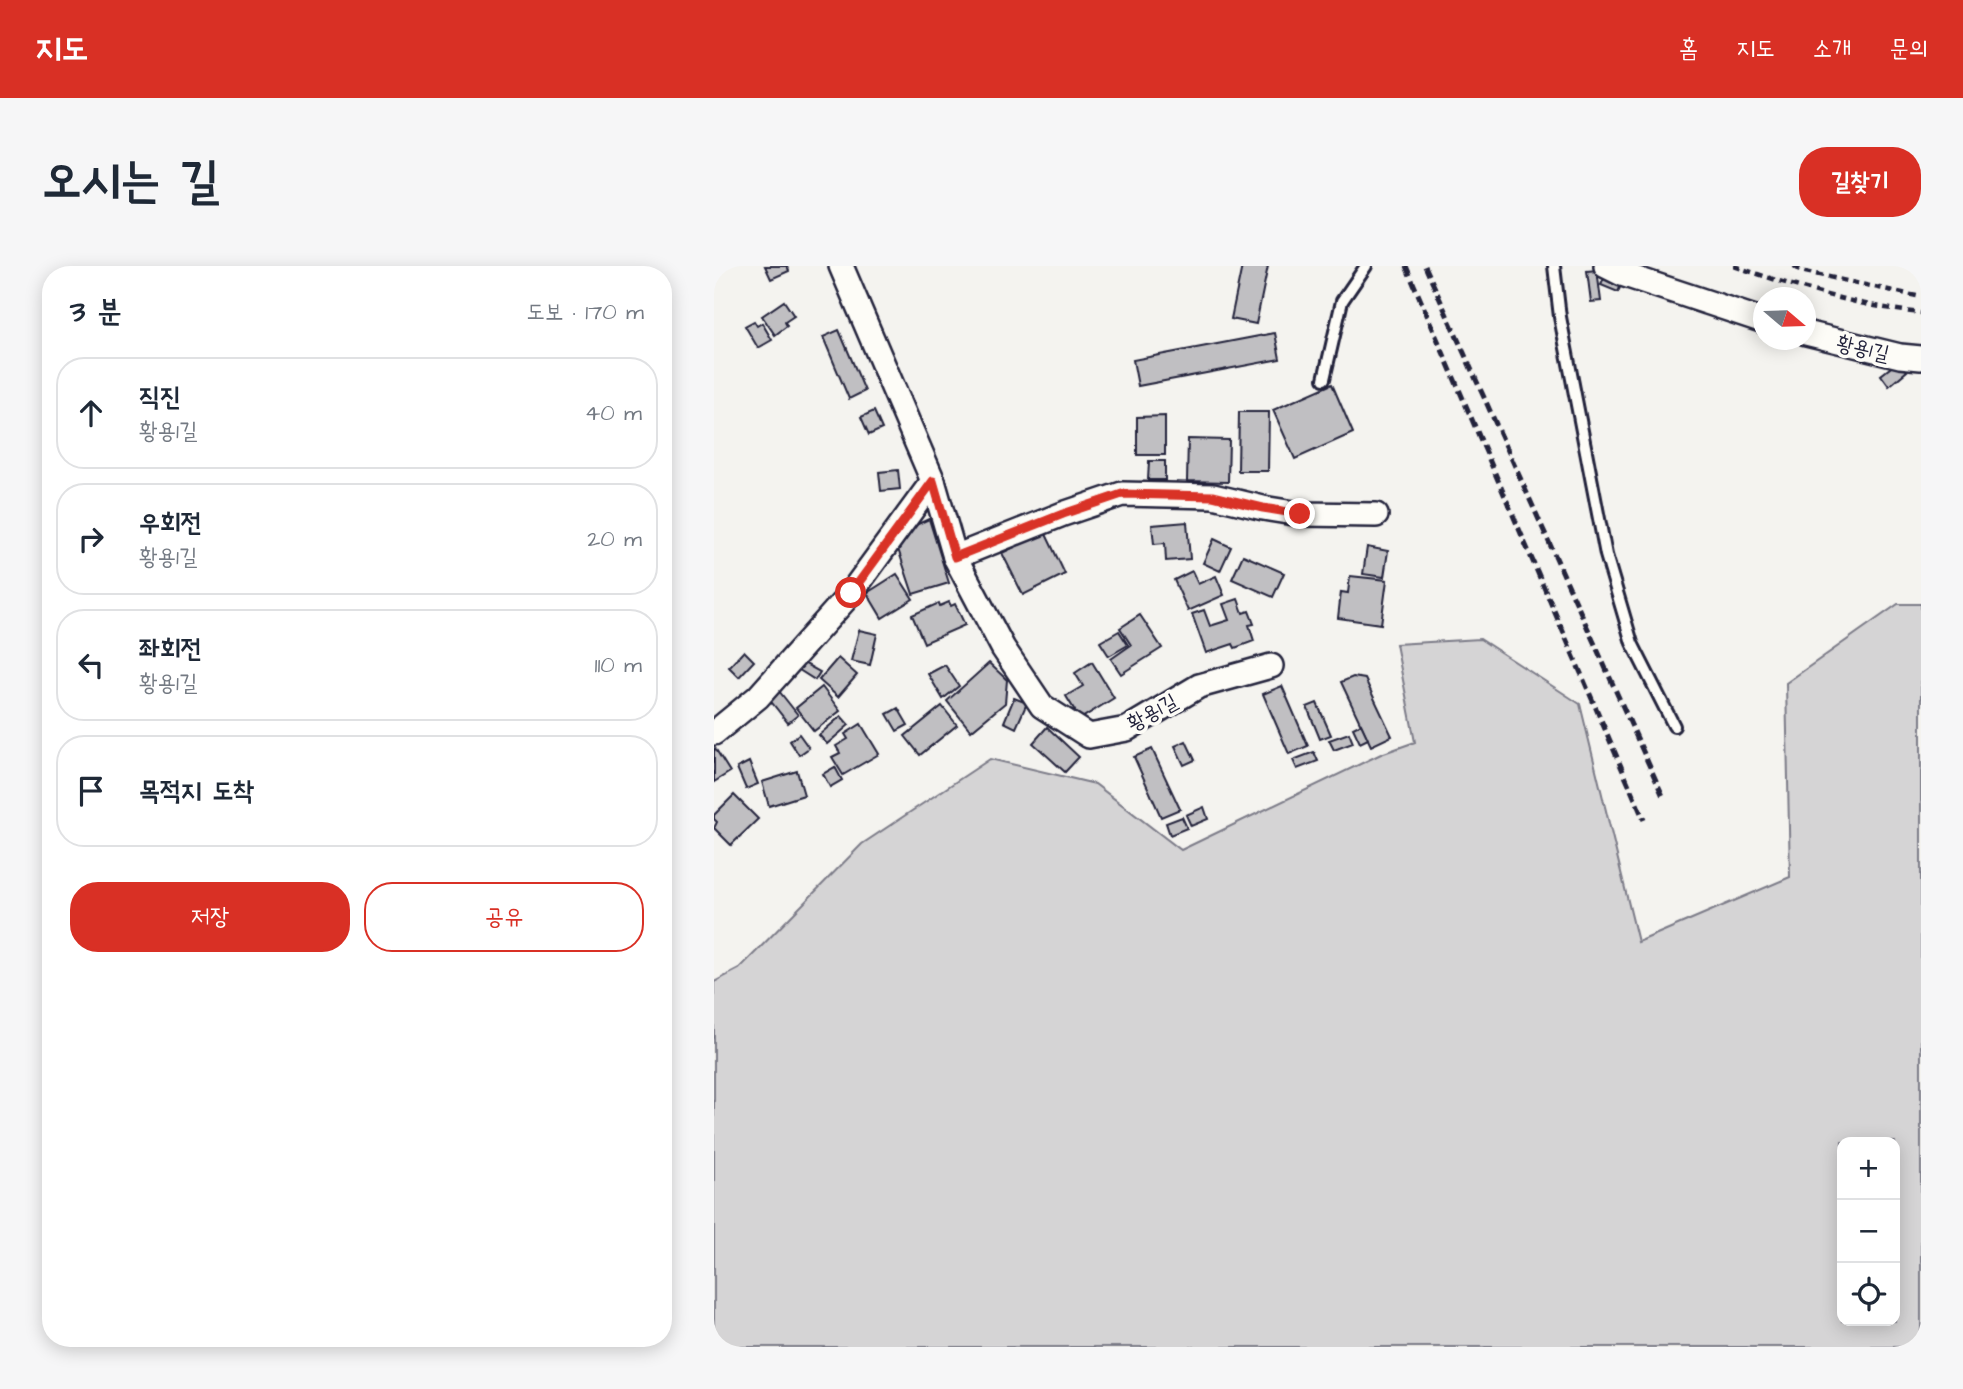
<!DOCTYPE html>
<html lang="ko">
<meta charset="utf-8">
<style>
:root{--surface:#fff;--page:#f6f6f7;--text:#1f2937;--muted:#747a83;--line:#e0e1e3;--accent:#d93025}
body{margin:0;font-family:"Architects Daughter","Poor Story",sans-serif;background:var(--page);color:var(--text)}
.controls{position:absolute;right:21px;bottom:21px;display:grid;overflow:hidden;border-radius:14px;box-shadow:0 4px 18px #0003}
.controls button{width:63px;height:63px;display:grid;place-items:center;padding:0;border:0;border-bottom:2px solid var(--line);background:var(--surface);color:var(--text);font:35px sans-serif}
.compass{position:absolute;left:1039px;top:21px;width:63px;height:63px;border-radius:50%;background:var(--surface);box-shadow:0 4px 18px #0003;rotate:109deg}
.stop{position:absolute;width:21px;height:21px;margin:-16px;border:5px solid #d93025;border-radius:50%;background:#fff}
.stop.end{background:#d93025;border-color:#fff;box-shadow:0 2px 7px #0008}
.list{margin:0;padding:0;list-style:none}
h2{display:flex;justify-content:space-between;align-items:center;height:91px;margin:0;padding:0 28px;font-size:30px}
h2 small{font-size:23px;font-weight:400;color:var(--muted)}
.list li{display:grid;grid-template-columns:46px 1fr auto;gap:21px;align-items:center;box-sizing:border-box;height:112px;margin:0 14px 14px;padding:0 14px;border:2px solid var(--line);border-radius:28px}
.list b{display:block;font-size:26px;white-space:nowrap}
.list p{margin:0;font-size:23px;white-space:nowrap;color:var(--muted)}
.list em{font-size:23px;font-style:normal;color:var(--muted)}
.actions{display:flex;gap:14px;padding:21px 28px}
.actions a{flex:1;padding:16px 0;border:2px solid var(--accent);border-radius:28px;text-align:center;font-size:24px;color:var(--accent)}
.actions .main{background:var(--accent);color:#fff}
.icon{flex:none;width:38px;height:38px;fill:none;stroke:currentColor;stroke-width:2;stroke-linecap:round;stroke-linejoin:round}
.map{position:relative;flex:none;width:1207px;height:1081px;overflow:hidden;border-radius:28px}
header{display:flex;align-items:center;gap:42px;box-sizing:border-box;height:98px;padding:0 35px;background:var(--accent);color:#fff}
header strong{font-size:33px}
nav{display:flex;gap:38px;margin-inline-start:auto;font-size:24px}
.intro{display:flex;align-items:center;justify-content:space-between;box-sizing:border-box;height:168px;padding:0 42px}
h1{margin:0;font-size:49px}
.button{padding:18px 32px;border-radius:28px;background:var(--accent);color:#fff;font-size:24px;font-weight:700}
main{display:flex;gap:42px;padding:0 42px}
aside{flex:1;background:var(--surface);border-radius:28px;box-shadow:0 4px 18px #0003}
.map>svg:first-child{display:block}
.green{fill:#d5d4d5;stroke:#7c7b88;stroke-width:2;fill-rule:evenodd}
.building{fill:#c0bfc2;stroke:#22223b;stroke-width:2}
.lines{fill:none;stroke-linecap:round;stroke-linejoin:round}
.service-casing{stroke:#22223b;stroke-width:16}
.minor-casing{stroke:#22223b;stroke-width:28}
.path{stroke:#22223b;stroke-width:4.5;stroke-dasharray:7 5;stroke-linecap:butt}
.service{stroke:#fdfcf7;stroke-width:10}
.minor{stroke:#fdfcf7;stroke-width:23}
.rail{stroke:#22223b;stroke-width:5;stroke-dasharray:10 5;stroke-linecap:butt}
.route{stroke:#d93025;stroke-width:9}
.labels{text-anchor:middle;stroke-width:7;stroke-linejoin:round;paint-order:stroke}
.street-label{font-size:21px;fill:#22223b;stroke:#fdfcf7}
</style>
<header>
<strong>지도</strong>
<nav><a>홈</a><a>지도</a><a>소개</a><a>문의</a></nav>
</header>
<div class="intro"><h1>오시는 길</h1><a class="button">길찾기</a></div>
<main>
<aside>
<h2>3 분<small>도보 · 170 m</small></h2>
<ul class="list">
<li><svg class="icon" aria-label="ahead" viewBox="0 0 24 24"><path d="M12 20V5M6 11l6-6 6 6"/></svg><div><b>직진</b><p>황용1길</p></div><em>40 m</em></li>
<li><svg class="icon" aria-label="right" viewBox="0 0 24 24"><path d="M7 20v-9h11M14 6l5 5-5 5"/></svg><div><b>우회전</b><p>황용1길</p></div><em>20 m</em></li>
<li><svg class="icon" aria-label="left" viewBox="0 0 24 24"><path d="M17 20v-9H6M10 6l-5 5 5 5"/></svg><div><b>좌회전</b><p>황용1길</p></div><em>110 m</em></li>
<li><svg class="icon" aria-label="arrive" viewBox="0 0 24 24"><path d="M6 21V4h12l-3 4 3 4H6"/></svg><div><b>목적지 도착</b></div></li>
</ul>
<div class="actions"><a class="main">저장</a><a>공유</a></div>
</aside>
<div class="map">
<svg width="1207" height="1081" viewBox="0 0 1207 1081">
<rect width="100%" height="100%" fill="#f4f3ef"/>
<filter id="ink" filterUnits="userSpaceOnUse"><feTurbulence type="fractalNoise" baseFrequency=".0143" numOctaves="2"/><feDisplacementMap in="SourceGraphic" scale="14" xChannelSelector="R" yChannelSelector="G"/><feConvolveMatrix kernelMatrix="1 2 1 2 8 2 1 2 1" color-interpolation-filters="sRGB"/></filter>
<g filter="url(#ink)">
<path class="green" d="M1184,338H1207V1081H0V716L25,703L148,578L276,493L381,518L467,584L667,488L701,476L682,378L766,373L866,438L924,676L1076,611L1072,417ZM1128,876H1181V1055H1128Z"/>
<g class="building">
<path d="M51,0H73L75,5L57,13Z"/>
<path d="M528,0H554L542,58L517,53Z"/>
<path d="M883,4L887,35L877,36L873,5Z"/>
<path d="M892,8L909,15L904,26L887,19Z"/>
<path d="M70,35L80,50L71,56L73,60L61,69L48,50Z"/>
<path d="M40,55L43,60L48,57L58,74L44,82L31,60Z"/>
<path d="M125,64L151,125L135,133L109,71Z"/>
<path d="M561,67L566,93L424,120L419,94Z"/>
<path d="M1185,95L1193,105L1175,120L1167,109Z"/>
<path d="M618,118L639,167L581,193L559,144Z"/>
<path d="M160,145L168,163L155,169L147,151Z"/>
<path d="M525,146H555L554,205H524Z"/>
<path d="M451,150V189H423V151Z"/>
<path d="M474,173L515,174L514,216L473,215Z"/>
<path d="M435,195H451V214H434Z"/>
<path d="M184,204L186,223L167,225L165,206Z"/>
<path d="M215,253L235,317L199,328L182,277L193,263Z"/>
<path d="M473,256L476,293L452,295L451,277L440,278L438,259Z"/>
<path d="M331,266L351,308L309,329L288,287Z"/>
<path d="M500,273L517,281L506,305L489,297Z"/>
<path d="M653,281L674,285L670,311L649,308Z"/>
<path d="M529,289L570,307L559,331L518,313Z"/>
<path d="M478,305L484,318L502,310L510,329L474,345L460,314Z"/>
<path d="M183,308L199,333L168,352L153,327Z"/>
<path d="M636,310L673,314L667,358L624,352L627,326L634,327Z"/>
<path d="M524,333L529,347L535,345L540,358L535,359L540,375L521,382L519,378L492,387L478,348L490,344L496,360L515,354L509,338Z"/>
<path d="M235,336L237,340L241,338L251,359L210,377L198,349L225,337L226,340Z"/>
<path d="M426,349L448,382L407,408L397,393L417,379L406,362Z"/>
<path d="M145,364L163,368L156,399L137,395Z"/>
<path d="M405,365L414,379L395,390L386,376Z"/>
<path d="M30,385L40,395L25,411L15,401Z"/>
<path d="M124,392L143,409L124,431L105,414Z"/>
<path d="M86,395L106,406L101,414L82,402Z"/>
<path d="M378,396L400,432L366,453L352,430L369,420L361,407Z"/>
<path d="M275,397L293,414L291,437L257,465L233,435Z"/>
<path d="M231,399L245,420L229,433L214,408Z"/>
<path d="M639,411L651,413L678,470L657,480L627,416Z"/>
<path d="M568,420L594,480L575,488L549,428Z"/>
<path d="M108,421L126,445L100,465L82,442Z"/>
<path d="M65,425L84,449L74,457L55,433Z"/>
<path d="M300,432L313,437L302,462L290,456Z"/>
<path d="M603,437L617,469L606,473L593,441Z"/>
<path d="M228,440L243,459L206,489L191,470Z"/>
<path d="M184,442L194,459L183,465L173,448Z"/>
<path d="M127,450L135,459L113,478L105,469Z"/>
<path d="M147,458L165,488L129,509L118,491L126,487L122,480L134,473L131,468Z"/>
<path d="M647,458L654,473L646,477L639,462Z"/>
<path d="M333,461L365,491L351,506L319,477Z"/>
<path d="M635,467L639,477L620,484L615,474Z"/>
<path d="M85,468L95,482L85,489L76,475Z"/>
<path d="M472,475L481,494L470,499L461,480Z"/>
<path d="M1,482L16,506L0,516V483Z"/>
<path d="M438,483L466,543L447,551L420,491Z"/>
<path d="M600,486L604,495L583,503L579,494Z"/>
<path d="M35,496L44,518L32,523L23,502Z"/>
<path d="M121,501L128,514L116,521L109,508Z"/>
<path d="M83,505L90,529L55,540L48,516Z"/>
<path d="M20,529L44,553L17,579L0,562L3,556L0,553V549Z"/>
<path d="M490,541L494,553L477,560L472,549Z"/>
<path d="M468,551L473,562L456,569L452,557Z"/>
</g>
<g class="lines">
<defs>
<g id="service">
<path d="M840,0L846,51L892,289L918,377L960,460"/>
<path d="M610,113L628,35L652,0"/>
</g>
<g id="minor">
<path d="M127,0L219,215L241,291L289,382L328,440L375,470L413,463L485,420L557,400"/>
<path d="M892,0L908,8L1050,55"/>
<path d="M1092,67L1186,90L1207,92"/>
<path d="M241,291L349,248L408,228L499,230L549,242L586,248L662,249"/>
<path d="M0,467L44,431L137,327L219,215"/>
</g>
</defs>
<use href="#service" class="service-casing"/>
<use href="#minor" class="minor-casing"/>
<g class="path">
<path d="M1020,0C1081,21 1143,40 1207,47"/>
<path d="M1080,0L1087,5L1207,31"/>
</g>
<use href="#service" class="service"/>
<use href="#minor" class="minor"/>
<g class="rail">
<path d="M692,0L930,554"/>
<path d="M711,0L949,530"/>
</g>
</g>
</g>
<g class="lines" filter="url(#ink)">
<path class="route" d="M137,327L219,215L241,291L349,248L408,228L499,230L549,242L586,248"/>
</g>
<g class="labels">
<g class="street-label">
<text transform="translate(1149 82) rotate(13)" y="7">황용1길</text>
<text transform="translate(438 446) rotate(-29)" y="7">황용1길</text>
</g>
</g>
</svg>
<div class="controls">
<button>+</button>
<button>−</button>
<button><svg class="icon" aria-label="locate" viewBox="0 0 24 24"><circle cx="12" cy="12" r="6"/><path d="M12 2v4M12 18v4M2 12h4M18 12h4"/></svg></button>
</div>
<svg class="compass" viewBox="-18 -18 36 36"><path d="M0-13l5 13h-10z" fill="#e53935"/><path d="M0 13l5-13h-10z" fill="#747a83"/></svg>
<div class="stop" style="left:137px;top:327px"></div>
<div class="stop end" style="left:586px;top:248px"></div>
</div>
</main>
